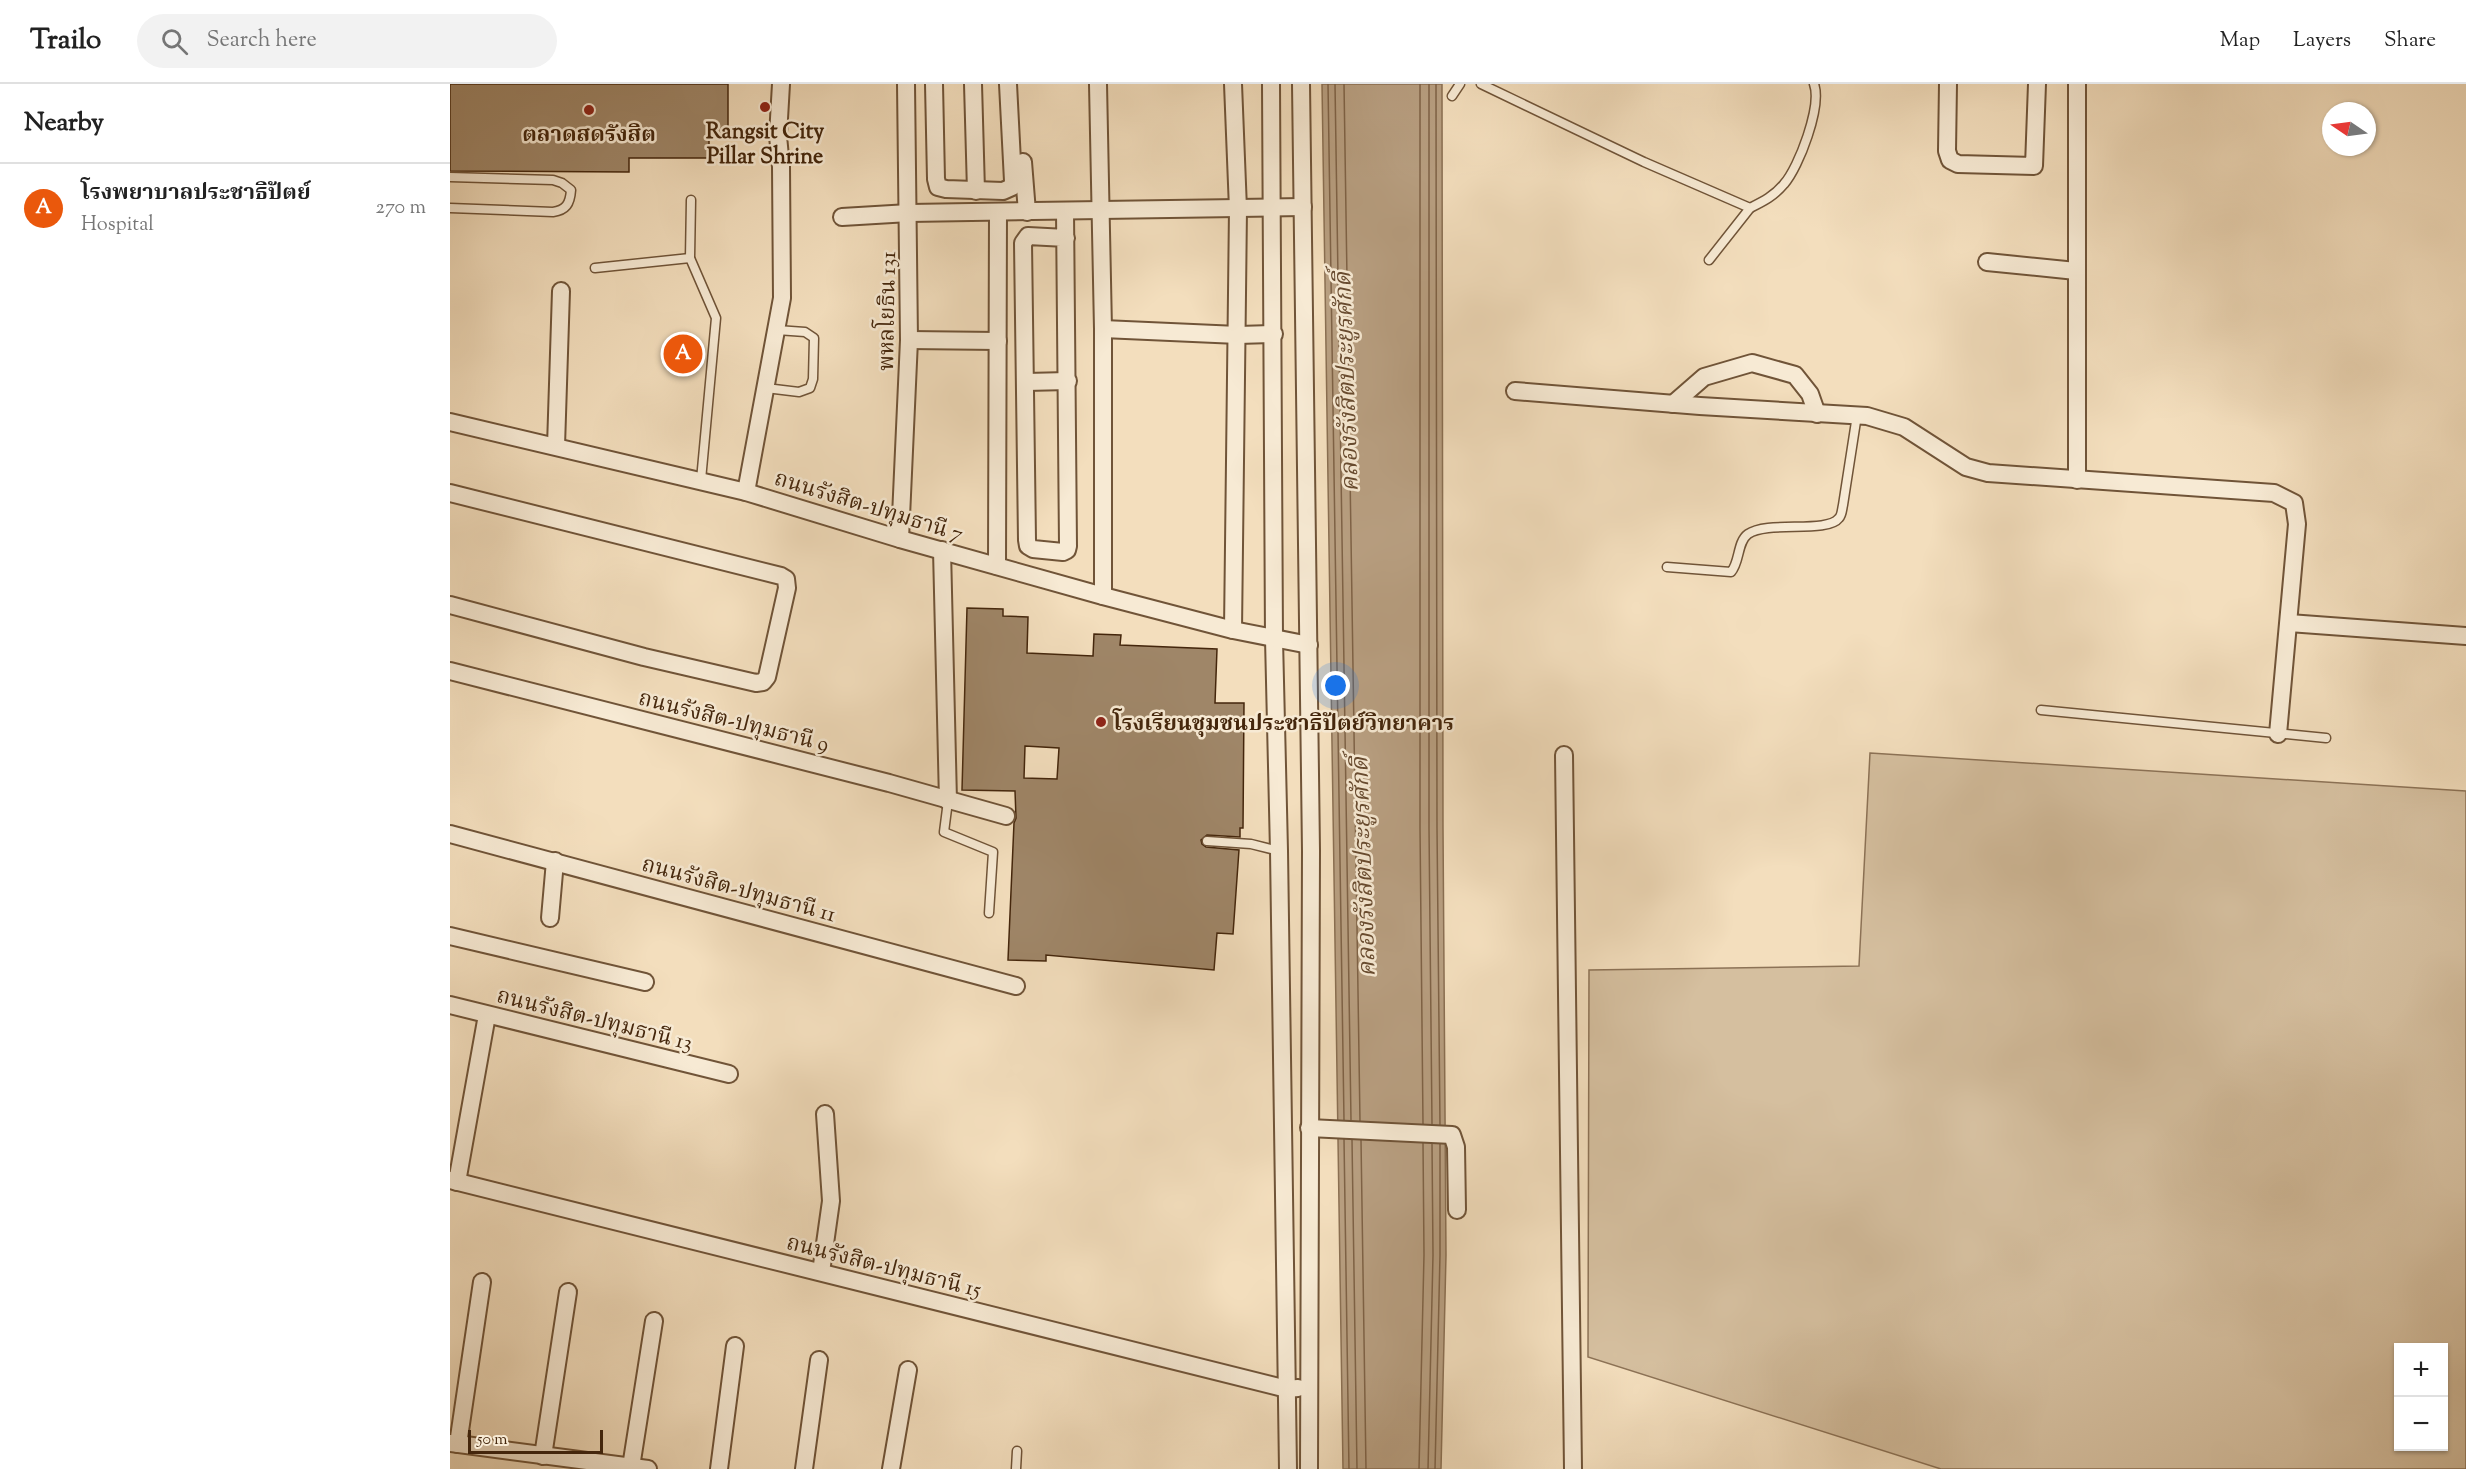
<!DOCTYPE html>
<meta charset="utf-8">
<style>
:root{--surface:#fff;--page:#f2f2f2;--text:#222;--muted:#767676;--line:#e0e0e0;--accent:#ea580c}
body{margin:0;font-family:"Sorts Mill Goudy","Noto Serif Thai",serif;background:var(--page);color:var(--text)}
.controls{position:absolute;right:18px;bottom:18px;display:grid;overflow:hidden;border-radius:0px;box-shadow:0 2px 4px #0004}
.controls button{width:54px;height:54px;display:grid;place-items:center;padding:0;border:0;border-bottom:2px solid var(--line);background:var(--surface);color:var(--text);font:30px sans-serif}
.compass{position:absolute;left:1872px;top:18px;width:54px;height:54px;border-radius:50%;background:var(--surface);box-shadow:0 2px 4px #0004;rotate:283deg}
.scale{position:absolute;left:18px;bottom:15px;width:135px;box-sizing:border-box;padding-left:6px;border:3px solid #44260c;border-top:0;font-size:16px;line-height:21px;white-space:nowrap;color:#44260c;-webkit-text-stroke:4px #f7ead4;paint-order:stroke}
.you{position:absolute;left:886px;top:602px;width:21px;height:21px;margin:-15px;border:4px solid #fff;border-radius:50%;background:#1a73e8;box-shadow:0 0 0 9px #1a73e833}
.badge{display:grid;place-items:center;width:39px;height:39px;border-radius:50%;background:var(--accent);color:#fff;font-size:20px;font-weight:700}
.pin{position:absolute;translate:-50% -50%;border:3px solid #fff;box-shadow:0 2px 6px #0006}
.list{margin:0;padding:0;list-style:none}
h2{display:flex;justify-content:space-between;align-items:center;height:78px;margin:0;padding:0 24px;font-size:26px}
h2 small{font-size:20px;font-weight:400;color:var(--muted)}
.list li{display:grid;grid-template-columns:39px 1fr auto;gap:18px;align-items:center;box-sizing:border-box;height:90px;padding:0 24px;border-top:2px solid var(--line)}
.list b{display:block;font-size:22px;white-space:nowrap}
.list p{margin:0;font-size:20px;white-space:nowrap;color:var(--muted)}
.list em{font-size:20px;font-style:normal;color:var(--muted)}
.icon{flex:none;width:33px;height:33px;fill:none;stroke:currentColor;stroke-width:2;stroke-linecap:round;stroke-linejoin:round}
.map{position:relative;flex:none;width:2016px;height:1385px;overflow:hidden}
header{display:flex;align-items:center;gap:36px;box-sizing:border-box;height:84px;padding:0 30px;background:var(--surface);border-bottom:2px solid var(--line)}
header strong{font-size:28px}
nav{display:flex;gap:33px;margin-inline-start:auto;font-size:21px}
.search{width:420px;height:54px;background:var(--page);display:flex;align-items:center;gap:15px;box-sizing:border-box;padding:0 21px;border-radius:33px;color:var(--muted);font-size:22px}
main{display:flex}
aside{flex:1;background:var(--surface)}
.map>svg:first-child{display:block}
.green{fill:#d5bf9f;stroke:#8c7256;stroke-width:1.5;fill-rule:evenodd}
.water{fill:#b89f81;stroke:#8a6f52;stroke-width:1.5}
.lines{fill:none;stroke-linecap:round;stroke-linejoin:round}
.shore{stroke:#7e6246;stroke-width:1.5}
.building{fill:#9f8668;stroke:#44260c;stroke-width:1.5;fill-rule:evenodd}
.lane-casing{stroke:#705438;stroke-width:11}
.street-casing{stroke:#705438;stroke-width:20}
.lane{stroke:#f7ead4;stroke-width:8}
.street{stroke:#f7ead4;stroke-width:16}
.poi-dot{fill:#8f2418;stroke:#f7ead4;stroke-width:2}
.labels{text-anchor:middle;stroke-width:5;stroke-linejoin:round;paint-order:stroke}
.poi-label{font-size:22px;font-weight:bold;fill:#44260c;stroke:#f7ead4}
.street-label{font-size:22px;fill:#44260c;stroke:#f7ead4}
.water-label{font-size:24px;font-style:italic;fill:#674a2f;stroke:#f7ead4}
</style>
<header>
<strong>Trailo</strong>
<div class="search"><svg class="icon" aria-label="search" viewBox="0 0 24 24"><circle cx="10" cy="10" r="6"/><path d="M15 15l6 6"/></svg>Search here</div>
<nav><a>Map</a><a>Layers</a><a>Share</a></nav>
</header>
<main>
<aside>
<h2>Nearby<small></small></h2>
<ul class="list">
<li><span class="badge">A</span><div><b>โรงพยาบาลประชาธิปัตย์</b><p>Hospital</p></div><em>270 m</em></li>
</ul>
</aside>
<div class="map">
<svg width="2016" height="1385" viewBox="0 0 2016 1385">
<rect width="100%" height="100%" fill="#f3debd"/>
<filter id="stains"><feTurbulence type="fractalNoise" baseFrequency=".00333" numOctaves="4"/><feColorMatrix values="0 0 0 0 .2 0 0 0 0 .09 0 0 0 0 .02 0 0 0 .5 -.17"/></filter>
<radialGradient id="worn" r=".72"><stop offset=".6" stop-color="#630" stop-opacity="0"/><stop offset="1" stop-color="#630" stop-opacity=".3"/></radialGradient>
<path class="green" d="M1420,669L2016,707V1385H1491L1138,1273L1139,886L1409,882ZM1948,1264H1994V1362H1948Z"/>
<path class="water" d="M872,0H992L993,744L996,1171L991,1385H893Z"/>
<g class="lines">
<g class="shore">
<path d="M878,0L894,1036"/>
<path d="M885,0L901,1036"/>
<path d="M894,0L910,1037"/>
<path d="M970,0V744L973,1040"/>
<path d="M979,0V744L982,1040"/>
<path d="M986,0L987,744L990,1041"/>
<path d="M894,1055L899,1385"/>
<path d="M902,1056L907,1385"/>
<path d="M911,1056L916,1385"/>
<path d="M969,1385L974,1171L973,1059"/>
<path d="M978,1385L983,1171L982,1060"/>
<path d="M985,1385L990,1171V1060"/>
</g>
</g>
<g class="building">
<path d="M0,0H278V53H259V74H179V88L0,87Z"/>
<path d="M517,524L553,525V532L578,533L577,569L643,572L644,550L671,551L670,561L767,565L765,619H794L793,744H790V753L757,751L751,756L752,760L756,763L789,766L783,850L767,849L764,886L596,871V877L558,876L564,739L566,734L565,707L512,706ZM575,662L609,664L607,695L574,694Z"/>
</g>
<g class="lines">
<defs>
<g id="lane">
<path d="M1031,0L1194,78L1300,124C1314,117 1324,112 1334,100C1349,83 1372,22 1364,0"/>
<path d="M1002,12L1010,0"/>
<path d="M0,93L103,96L112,99L121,106C120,120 116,126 103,128L0,124"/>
<path d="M241,116L240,174L266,234L251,396"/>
<path d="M1259,176L1300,124"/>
<path d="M145,184L240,174"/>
<path d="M316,304L349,308L360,304L363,295L364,254L355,248L327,246"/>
<path d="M1217,483L1281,488C1290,478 1287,458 1298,450C1318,436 1377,450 1389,434C1392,431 1392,425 1393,421L1407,331"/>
<path d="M1591,626L1876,654"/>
<path d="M498,717L494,748L543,768L539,829"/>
<path d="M757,757L801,760L829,767"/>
<path d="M566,1385L567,1367"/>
</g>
<g id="street">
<path d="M484,0L486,95L488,103L496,105L553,107L562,103L563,97L558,0"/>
<path d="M523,0L526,107"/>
<path d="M648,0L653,245V512"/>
<path d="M821,0L824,555L829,767L838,1385"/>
<path d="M851,0L861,767L859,1385"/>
<path d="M1498,0L1497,67L1500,76L1508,80L1584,82L1587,0"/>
<path d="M573,78L577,128"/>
<path d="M615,127C617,239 618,351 618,462L617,466L613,468L583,465L578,462L577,456L573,159L578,152L616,154"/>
<path d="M392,133L459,129L853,123"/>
<path d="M1537,178L1626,187"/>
<path d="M653,245L788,251L824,250"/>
<path d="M459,256L548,257"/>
<path d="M576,298L618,297"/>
<path d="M1065,307L1250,322L1417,332L1454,343L1516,383L1538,389L1824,409L1844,419L1847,440L1828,650"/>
<path d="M1223,320L1254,293L1302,279L1345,291L1360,310L1367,330"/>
<path d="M0,338L296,408L450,455L653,512L783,546L859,561"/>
<path d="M106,362L111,207"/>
<path d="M1627,396V0"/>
<path d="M296,408L332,214L331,83L328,52L331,0"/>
<path d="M0,409L331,492L336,495L337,504L317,593L313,598L306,599L194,573L0,521"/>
<path d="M450,455L459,256L456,0"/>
<path d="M492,466L498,717"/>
<path d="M547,482L548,128"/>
<path d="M1839,539L2016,552"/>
<path d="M783,546L788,125L783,0"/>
<path d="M0,587L439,699L556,732"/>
<path d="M1114,671L1123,1385"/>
<path d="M0,750L566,902"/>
<path d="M100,834L105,777"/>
<path d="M0,852L195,898"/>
<path d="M0,921L279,990"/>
<path d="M859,1044L1002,1051L1006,1063L1007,1126"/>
<path d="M0,1096L837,1305L848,1304"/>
<path d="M7,1098L37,931"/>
<path d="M371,1188L381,1117L375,1030"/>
<path d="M0,1359L198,1385"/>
<path d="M8,1360L32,1198"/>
<path d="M93,1372L118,1208"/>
<path d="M181,1383L204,1237"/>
<path d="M269,1385L285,1262"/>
<path d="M354,1385L369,1276"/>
<path d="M441,1385L458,1286"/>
</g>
</defs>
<use href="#lane" class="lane-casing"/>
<use href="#street" class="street-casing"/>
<use href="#lane" class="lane"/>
<use href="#street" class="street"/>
</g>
<g class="poi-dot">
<circle cx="315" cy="23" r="6"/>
<circle cx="139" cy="26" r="6"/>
<circle cx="651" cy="638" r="6"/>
</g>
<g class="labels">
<g class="poi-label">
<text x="315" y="54">Rangsit City<tspan x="315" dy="25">Pillar Shrine</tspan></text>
<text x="139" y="57">ตลาดสดรังสิต</text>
<text x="663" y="646" text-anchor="start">โรงเรียนชุมชนประชาธิปัตย์วิทยาคาร</text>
</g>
<g class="street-label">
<text transform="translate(436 227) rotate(-89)" y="8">พหลโยธิน 131</text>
<text transform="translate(419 421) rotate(17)" y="8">ถนนรังสิต-ปทุมธานี 7</text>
<text transform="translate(284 636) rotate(14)" y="8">ถนนรังสิต-ปทุมธานี 9</text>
<text transform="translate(289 804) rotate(15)" y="8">ถนนรังสิต-ปทุมธานี 11</text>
<text transform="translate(145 934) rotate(14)" y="8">ถนนรังสิต-ปทุมธานี 13</text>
<text transform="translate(434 1181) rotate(14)" y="8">ถนนรังสิต-ปทุมธานี 15</text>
</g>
<g class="water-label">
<text transform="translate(896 298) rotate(-92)" y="8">คลองรังสิตประยูรศักดิ์</text>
<text transform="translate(913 783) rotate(-92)" y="8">คลองรังสิตประยูรศักดิ์</text>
</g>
</g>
<rect width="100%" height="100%" filter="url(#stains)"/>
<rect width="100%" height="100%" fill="url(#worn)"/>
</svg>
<div class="controls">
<button>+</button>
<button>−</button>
</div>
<svg class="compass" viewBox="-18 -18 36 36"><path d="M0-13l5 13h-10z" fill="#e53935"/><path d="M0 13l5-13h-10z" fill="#767676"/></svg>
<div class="scale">50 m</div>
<div class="you"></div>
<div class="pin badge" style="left:233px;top:270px">A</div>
</div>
</main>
